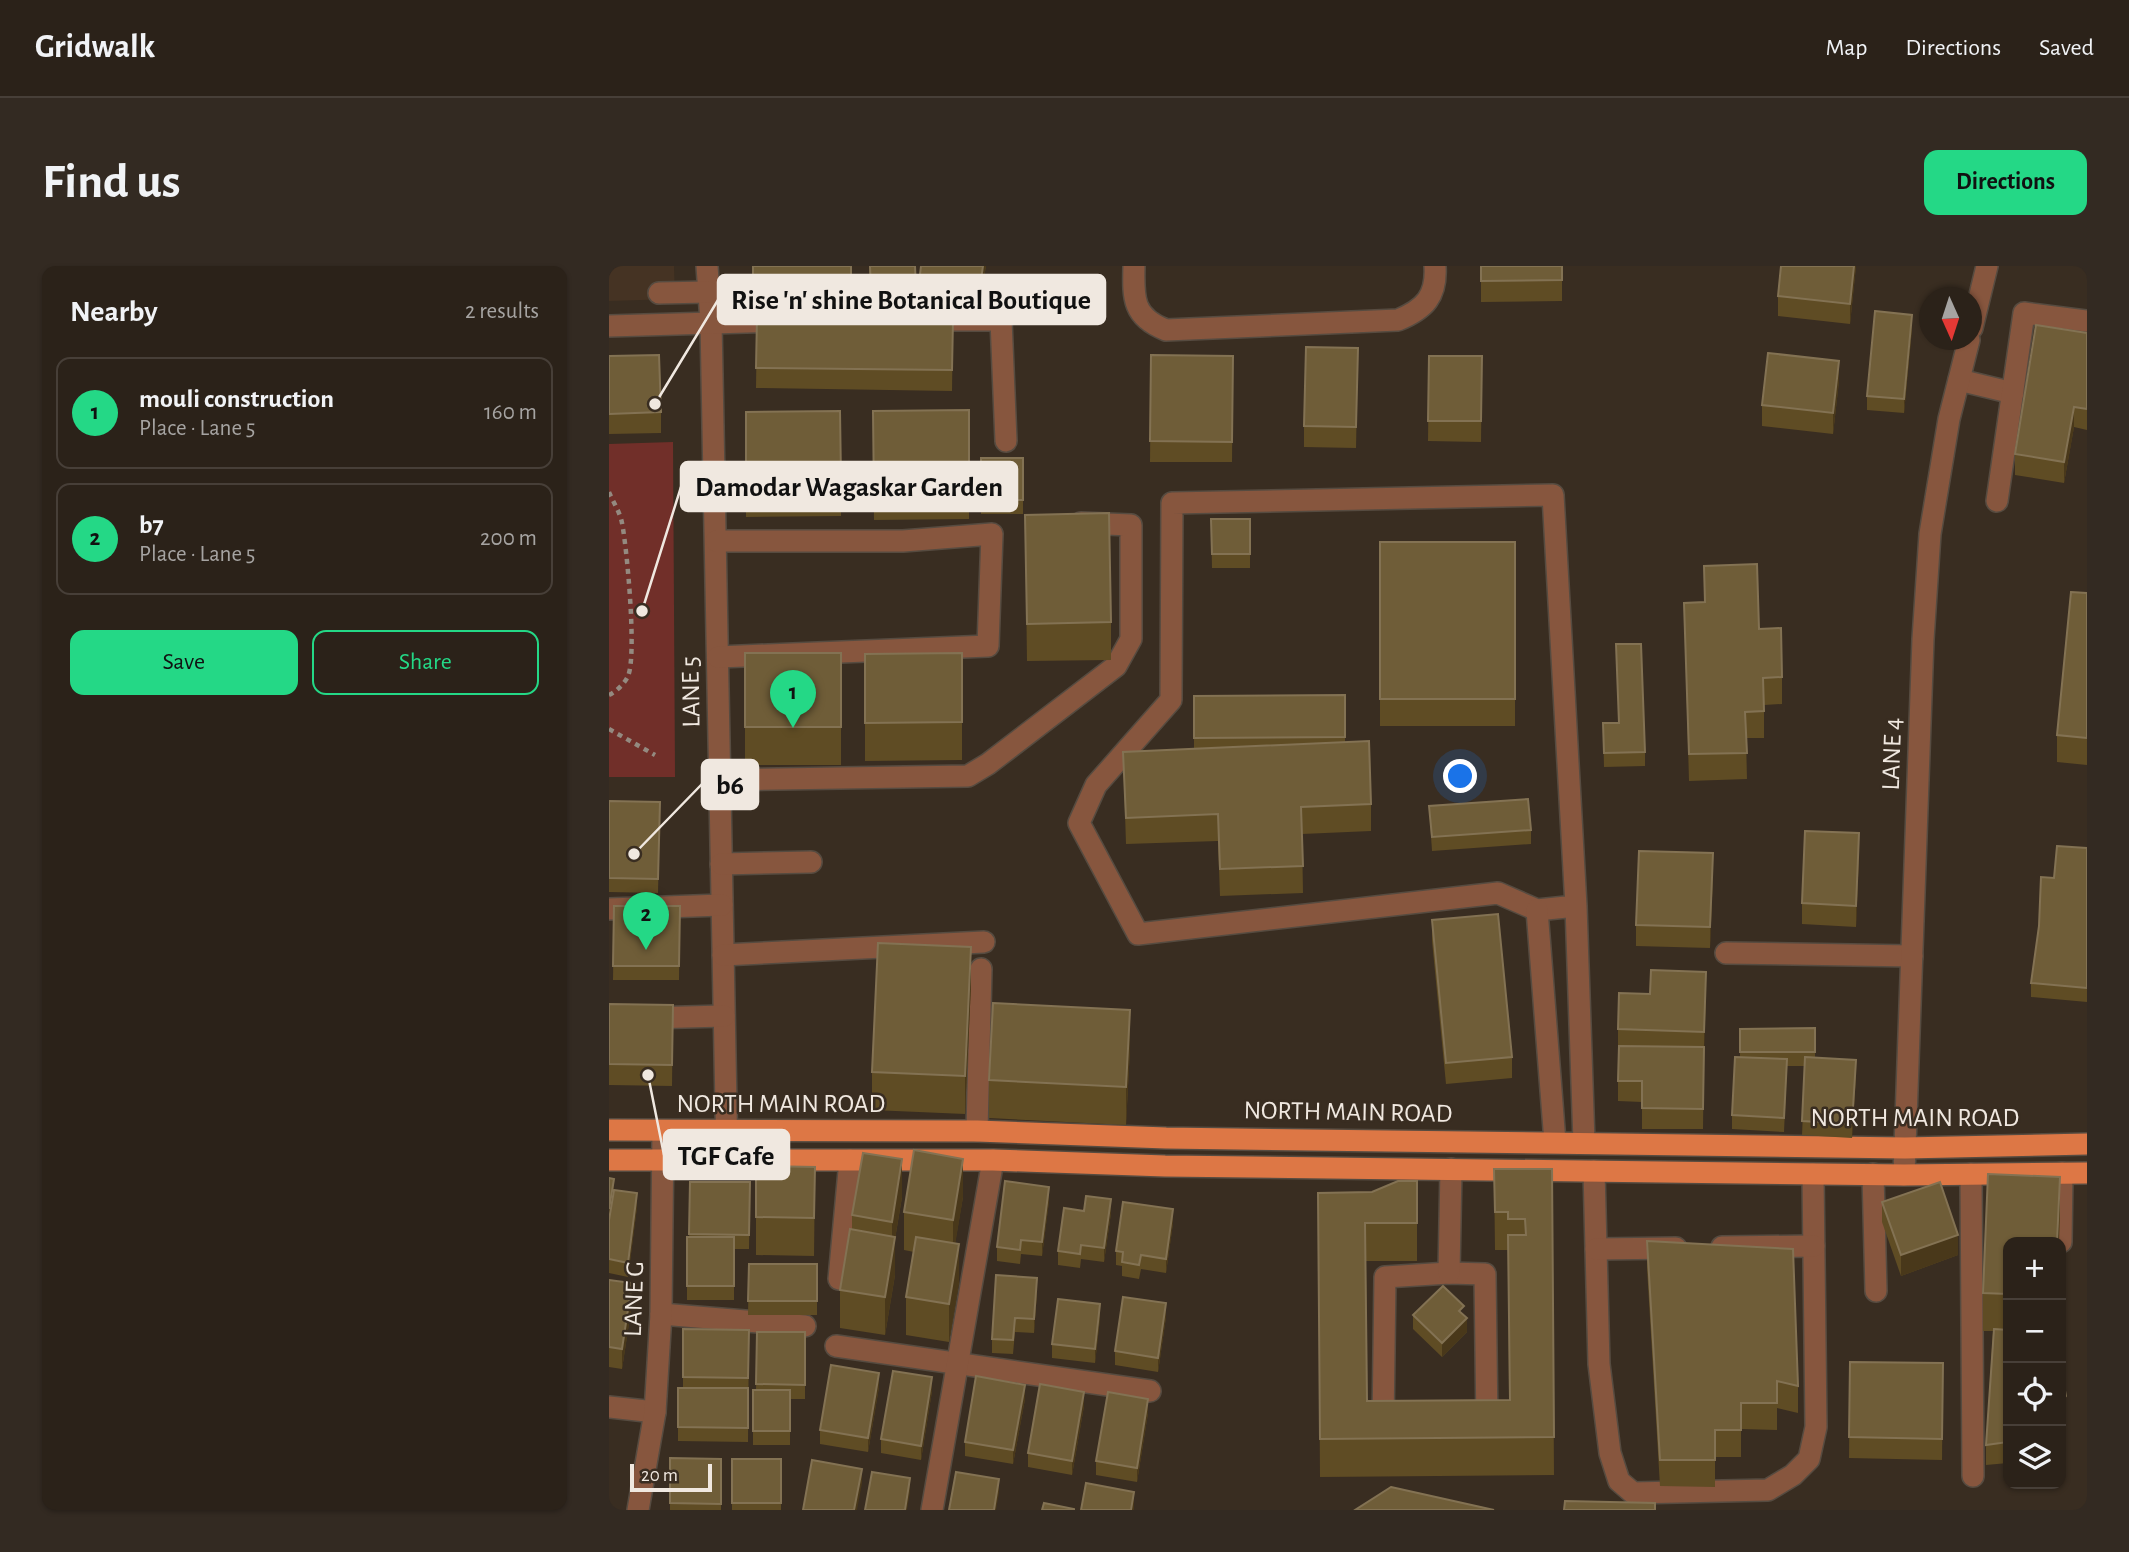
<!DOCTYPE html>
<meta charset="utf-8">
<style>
:root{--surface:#2b2219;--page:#332a22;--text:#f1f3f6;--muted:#a6a4a2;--line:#473f38;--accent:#24d886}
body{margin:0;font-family:"Alegreya Sans",sans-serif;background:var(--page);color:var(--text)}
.controls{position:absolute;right:21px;bottom:21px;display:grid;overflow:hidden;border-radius:14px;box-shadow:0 2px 5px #0004}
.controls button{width:63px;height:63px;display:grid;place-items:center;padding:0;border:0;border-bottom:2px solid var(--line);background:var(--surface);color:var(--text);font:35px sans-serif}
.compass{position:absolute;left:1310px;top:21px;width:63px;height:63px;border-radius:50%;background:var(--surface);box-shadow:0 2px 5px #0004;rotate:177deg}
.scale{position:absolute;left:21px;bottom:18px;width:82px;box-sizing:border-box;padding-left:7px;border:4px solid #f0e8e0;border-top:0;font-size:19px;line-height:24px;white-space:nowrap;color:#f0e8e0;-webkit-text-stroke:5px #392d21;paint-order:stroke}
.you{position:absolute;left:852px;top:511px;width:24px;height:24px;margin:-18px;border:5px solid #fff;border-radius:50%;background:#1a73e8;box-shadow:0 0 0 10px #1a73e833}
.badge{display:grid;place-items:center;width:46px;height:46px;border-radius:50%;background:var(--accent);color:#111;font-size:23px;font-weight:700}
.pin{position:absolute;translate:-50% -58px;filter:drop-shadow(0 2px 4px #0008)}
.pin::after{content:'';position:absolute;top:37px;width:24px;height:21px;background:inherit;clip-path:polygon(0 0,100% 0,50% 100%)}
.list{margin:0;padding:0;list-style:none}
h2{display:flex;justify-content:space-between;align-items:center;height:91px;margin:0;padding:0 28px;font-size:30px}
h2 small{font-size:23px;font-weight:400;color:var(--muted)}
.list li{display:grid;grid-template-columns:46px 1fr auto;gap:21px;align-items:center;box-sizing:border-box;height:112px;margin:0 14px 14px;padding:0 14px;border:2px solid var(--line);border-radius:14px}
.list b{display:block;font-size:26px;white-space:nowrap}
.list p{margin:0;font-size:23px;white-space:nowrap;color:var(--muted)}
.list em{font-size:23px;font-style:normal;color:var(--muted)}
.actions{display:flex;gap:14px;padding:21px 28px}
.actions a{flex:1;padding:16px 0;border:2px solid var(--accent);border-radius:14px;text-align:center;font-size:24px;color:var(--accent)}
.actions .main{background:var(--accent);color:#111}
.icon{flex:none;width:38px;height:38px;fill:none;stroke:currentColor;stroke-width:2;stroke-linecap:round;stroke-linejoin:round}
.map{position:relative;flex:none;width:1478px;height:1244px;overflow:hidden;border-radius:14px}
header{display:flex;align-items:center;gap:42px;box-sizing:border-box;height:98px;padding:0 35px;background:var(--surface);border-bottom:2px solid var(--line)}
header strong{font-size:33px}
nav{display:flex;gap:38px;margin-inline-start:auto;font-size:24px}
.intro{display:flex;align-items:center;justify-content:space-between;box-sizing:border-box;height:168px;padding:0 42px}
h1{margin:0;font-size:49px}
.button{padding:18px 32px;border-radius:14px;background:var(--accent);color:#111;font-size:24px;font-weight:700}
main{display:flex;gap:42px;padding:0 42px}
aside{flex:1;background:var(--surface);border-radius:14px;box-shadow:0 2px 5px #0004}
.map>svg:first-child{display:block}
.built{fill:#453323}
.green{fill:#712f29}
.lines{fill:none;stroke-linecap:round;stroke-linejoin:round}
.minor-casing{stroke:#564b40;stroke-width:24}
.major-casing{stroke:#564b40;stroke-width:24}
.path{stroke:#948a80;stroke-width:4.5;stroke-dasharray:5 5;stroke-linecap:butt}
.minor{stroke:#87563e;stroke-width:21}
.major{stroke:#dd7745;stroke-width:21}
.wall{fill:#5f4c24}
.shaded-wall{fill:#49381a}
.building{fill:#6f5d38;stroke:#837253;stroke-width:2}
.labels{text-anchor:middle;stroke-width:5;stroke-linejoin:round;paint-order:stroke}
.street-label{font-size:26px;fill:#f0e8e0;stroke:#392d21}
.leader{fill:none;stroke:#f0e8e0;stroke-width:2.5}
.callout-dot{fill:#f0e8e0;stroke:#392d21;stroke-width:2.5}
.callout{fill:#f0e8e0;stroke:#f0e8e0;stroke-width:2.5}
.callout-label{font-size:28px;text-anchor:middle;font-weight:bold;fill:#111}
</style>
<header>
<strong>Gridwalk</strong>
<nav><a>Map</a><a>Directions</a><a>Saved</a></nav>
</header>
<div class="intro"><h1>Find us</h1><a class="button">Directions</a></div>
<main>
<aside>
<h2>Nearby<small>2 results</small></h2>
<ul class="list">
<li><span class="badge">1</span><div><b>mouli construction</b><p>Place · Lane 5</p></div><em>160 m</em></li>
<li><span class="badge">2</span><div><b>b7</b><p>Place · Lane 5</p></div><em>200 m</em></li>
</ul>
<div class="actions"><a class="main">Save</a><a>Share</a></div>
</aside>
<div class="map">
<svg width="1478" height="1244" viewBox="0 0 1478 1244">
<rect width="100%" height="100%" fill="#392d21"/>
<path class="built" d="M0,0H65L66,33L0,35Z"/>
<path class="green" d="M64,176L66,511H0V178Z"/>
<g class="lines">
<defs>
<g id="minor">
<path d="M98,0L102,56L118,893"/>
<path d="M525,0C524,33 524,51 557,64L789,54C816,43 828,30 826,0"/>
<path d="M50,27L99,26"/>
<path d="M317,54H392L397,175"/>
<path d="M0,60L176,55"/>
<path d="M1363,62L1378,0"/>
<path d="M1350,114L1404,127"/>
<path d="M1388,235L1415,47L1478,55"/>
<path d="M107,275H294L383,268L379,380L109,391"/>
<path d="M111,514L359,510L379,498L507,400L522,373V259L472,257"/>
<path d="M112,598L202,596"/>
<path d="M967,640L928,644L889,627L529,668L470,557L487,519L562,434L563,237L944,229L967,640L975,876"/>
<path d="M0,643L113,639"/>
<path d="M928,644L946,876"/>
<path d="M1117,687L1303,690"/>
<path d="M114,689L375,676"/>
<path d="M0,753L115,750"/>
<path d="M368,865L372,703"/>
<path d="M985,905L990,1098L1001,1187L1010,1215L1024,1227L1159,1224L1184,1209L1200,1193L1207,1161L1204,908"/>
<path d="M1264,908L1267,1025"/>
<path d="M1362,908L1364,1210"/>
<path d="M1295,909L1314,373L1321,268L1340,153L1360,74"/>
<path d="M1452,976L1453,907"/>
<path d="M1113,981L1205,980"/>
<path d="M987,983L1067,982"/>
<path d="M840,1007L876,1008L878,1160L774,1159L776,1011Z"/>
<path d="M840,1007L842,903"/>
<path d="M230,1013L241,894"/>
<path d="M52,1048L196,1060"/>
<path d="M227,1080L541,1125"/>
<path d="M0,1141L46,1146"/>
<path d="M29,1244L46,1146L52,1048L54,865"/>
<path d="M323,1244L384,894"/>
</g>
<g id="major">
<path d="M0,864L368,865L557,872L1296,882L1478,878"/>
<path d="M0,894H384L556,900L1295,909L1478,907"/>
</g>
</defs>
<use href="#minor" class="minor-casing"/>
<use href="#major" class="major-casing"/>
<g class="path">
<path d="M0,226C4,236 11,246 13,257C18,282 28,390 19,410C16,417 7,426 0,429"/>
<path d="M0,463L46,489"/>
</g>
<use href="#minor" class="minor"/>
<use href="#major" class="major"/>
</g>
<g class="wall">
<rect x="144" y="0" width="98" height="35"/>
<path d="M260,0H306L307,36L262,38Z"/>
<path d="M312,0H377L370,41L310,31V17Z"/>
<path d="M872,0H953V35L872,36Z"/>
<path d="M1247,0L1241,58L1169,50V30Z"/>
<path d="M148,51L344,54L343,125L147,122Z"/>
<path d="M1303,63L1295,147L1258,144V130Z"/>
<path d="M1478,67V164L1465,161L1455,217L1406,209V188Z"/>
<path d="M749,82L747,182L695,181V160Z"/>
<path d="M542,89L624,90L623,196H541Z"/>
<path d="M0,90L52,146V167L0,168Z"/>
<path d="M820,90H873L872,176L819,175Z"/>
<path d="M1230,115L1224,168L1153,160V139Z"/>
<path d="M360,144V253L265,254L264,145Z"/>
<path d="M231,145L232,250L137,251V146Z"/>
<rect x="372" y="192" width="42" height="56"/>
<path d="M416,249L502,356V394L418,395Z"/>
<path d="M602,253H641V302H603Z"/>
<rect x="771" y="276" width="135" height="184"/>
<path d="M1095,300L1150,363L1173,411V438L1155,439V472H1137L1138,513L1080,515L1075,337L1095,336Z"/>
<path d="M1478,327V499L1448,496V469Z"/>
<rect x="136" y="387" width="96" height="112"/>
<path d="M353,387V494L256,495V388Z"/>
<path d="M736,429V476L762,538V565L693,568L694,627L611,630L609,575L517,578L514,486L585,483V430Z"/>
<path d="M994,457H1009L1036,486V500L995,501Z"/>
<path d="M0,535L51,536L49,627L0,626Z"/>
<path d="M820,540L922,564V578L823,585Z"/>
<path d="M1478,582V736L1422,731V717L1445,612Z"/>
<path d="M1250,588L1247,661L1193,658V637Z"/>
<path d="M1104,608L1101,682L1027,680V659Z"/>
<path d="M5,640H71L70,714H4Z"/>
<path d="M823,654L903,791V812L837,818L823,675Z"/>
<path d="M362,719L356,848L263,844V806Z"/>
<path d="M1097,727L1095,781L1094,863H1033V836L1009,835V763L1041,728Z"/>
<path d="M0,738L64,739L63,820L0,819Z"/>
<path d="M1206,762V792L1247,808L1243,872L1193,869L1196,800H1178L1175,866L1123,863V849L1131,791V763Z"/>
<path d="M521,782L517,859L380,852V814Z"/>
<path d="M147,900L206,901L205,990L147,989Z"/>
<path d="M885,903H943L945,1209L711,1211L709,927L763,926L808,915V995H757L758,1135L900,1134L899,984H886Z"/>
<path d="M1379,908L1451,911V949L1450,976H1399V1197L1377,1199V1179L1384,1065H1374V1027Z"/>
<path d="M0,912L5,926L28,941L19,1011L0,1007Z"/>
<path d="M81,916H141L140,983H125V1034H78V971H80Z"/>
<path d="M293,931L286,973V1009L276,1069L231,1062V1024L243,964V949Z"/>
<path d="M354,931L346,977L350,1016L340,1076L297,1069V1031L305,986L295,984V946Z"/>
<path d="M440,935L433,990L412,988L411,998L388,995V981Z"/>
<path d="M1273,936L1349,989L1292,1010L1273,956Z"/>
<path d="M475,945L502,947L495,996L472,993L471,1002L449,999V985Z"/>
<path d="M564,957L557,1007L532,1003L530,1013L513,1010V1000L507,999V985Z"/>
<path d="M1038,975L1189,1120V1147L1168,1142V1164L1132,1163V1191H1106V1221L1051,1220L1038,1002Z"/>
<path d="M140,998H208V1049H139Z"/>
<path d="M0,1014L23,1038L13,1103L0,1101Z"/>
<path d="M428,1026L425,1067L406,1066L404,1088L383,1087V1073Z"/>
<path d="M804,1049H855L858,1066L833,1091L804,1063Z"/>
<path d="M557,1051L549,1106L506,1099V1085Z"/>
<path d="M491,1052L486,1097L443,1092V1078Z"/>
<path d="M74,1063L140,1064L139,1176L69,1175V1122H74Z"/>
<path d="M148,1066H196V1133H181V1179H144V1124H147Z"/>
<path d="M1241,1096L1334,1097L1333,1194L1240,1192Z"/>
<path d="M270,1121L259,1186L211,1178V1164Z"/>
<path d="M323,1125L312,1194L272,1187V1173Z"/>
<path d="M416,1133L404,1198L356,1190V1176Z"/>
<path d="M475,1140L463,1209L419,1201V1187Z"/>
<path d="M539,1147L528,1216L487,1209V1195Z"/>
<path d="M61,1192L112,1193V1244H61Z"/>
<rect x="123" y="1193" width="49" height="51"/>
</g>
<g class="shaded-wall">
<path d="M374,0H377L370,41V27Z"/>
<path d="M1245,0H1247L1241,58V38Z"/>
<path d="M1303,49V63L1295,147V133Z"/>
<path d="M1230,95V115L1224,168V147Z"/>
<path d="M1465,141V161L1455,217V196Z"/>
<path d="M1250,567V588L1247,661V640Z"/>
<path d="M1104,587V608L1101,682V661Z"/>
<path d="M362,681V719L356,848V810Z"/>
<path d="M1097,706V727L1095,787V766Z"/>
<path d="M521,744V782L517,859V821Z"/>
<path d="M1247,794V808L1243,872V858Z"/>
<path d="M293,893V931L286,973V1009L276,1069V1031L283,991V956Z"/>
<path d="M354,893V931L344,992V954Z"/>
<path d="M1451,911L1450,976H1448Z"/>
<path d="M5,913V927L0,957V943Z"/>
<path d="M440,921V935L433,990V976Z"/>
<path d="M28,927V941L19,1011V997Z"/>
<path d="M502,933V947L495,996V982Z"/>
<path d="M564,943V957L557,1007V993Z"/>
<path d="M1349,969V989L1292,1010V989Z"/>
<path d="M350,978V1016L340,1076V1038Z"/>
<path d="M428,1012V1026L425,1067V1053Z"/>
<path d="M23,1017V1038L13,1103V1083Z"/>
<path d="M557,1037V1051L549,1106V1092Z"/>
<path d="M491,1038V1052L486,1097V1083Z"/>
<path d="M858,1052V1066L833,1091V1077Z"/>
<path d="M270,1107V1121L259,1186V1172Z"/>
<path d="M323,1111V1125L312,1194V1180Z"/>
<path d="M416,1119V1133L404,1198V1184Z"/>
<path d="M475,1126V1140L463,1209V1195Z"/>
<path d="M1457,1130V1150L1452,1157V1136Z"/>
<path d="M539,1133V1147L528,1216V1202Z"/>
<path d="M253,1203V1217L248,1244H245Z"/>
<path d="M301,1212V1226L298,1244H296Z"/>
<path d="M390,1213V1227L387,1244H385Z"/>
<path d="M525,1226V1244H522Z"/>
</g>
<g class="building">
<rect x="144" y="0" width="98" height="14"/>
<path d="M261,0H306L307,22L262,24Z"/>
<path d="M312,0H374L370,27L310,17Z"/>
<path d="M872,0H953V14L872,15Z"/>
<path d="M1172,0H1245L1241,38L1169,30Z"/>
<path d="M1266,45L1303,49L1295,133L1258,130Z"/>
<path d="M148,51L344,54L343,104L147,102Z"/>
<path d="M1427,59L1478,67V143L1465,141L1455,196L1406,188Z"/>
<path d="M697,81L749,82L747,161L695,160Z"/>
<path d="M1159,87L1230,95L1224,147L1153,139Z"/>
<path d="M50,89L52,146L0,148V90Z"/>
<path d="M542,89L624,90L623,176L541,175Z"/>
<path d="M820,90H873L872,155H819Z"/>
<path d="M360,144V233L265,234L264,145Z"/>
<path d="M231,145L232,212L137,213V146Z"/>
<rect x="372" y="192" width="42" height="42"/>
<path d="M500,247L502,356L418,358L416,249Z"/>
<path d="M602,253H641V288H603Z"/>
<rect x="771" y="276" width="135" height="157"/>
<path d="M1148,298L1150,363L1172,362L1173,411L1154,412L1155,445L1136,446L1138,487L1080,488L1075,337L1096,336L1095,300Z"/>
<path d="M1462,326L1478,327V472L1448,469Z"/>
<path d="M1007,378H1032L1036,486L995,487L994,457H1010Z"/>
<rect x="136" y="387" width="96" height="74"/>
<path d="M353,387V456L256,457V388Z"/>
<path d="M736,429V471L585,472V430Z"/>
<path d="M760,475L762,538L692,541L694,600L611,603L609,548L517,552L514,486Z"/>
<path d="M919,533L922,564L823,571L820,540Z"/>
<path d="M0,535L51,536L49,613L0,612Z"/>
<path d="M1196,565L1250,567L1247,640L1193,637Z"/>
<path d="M1448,580L1478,582V722L1422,717L1430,660L1432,611L1445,612Z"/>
<path d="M1030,585L1104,587L1101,661L1027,659Z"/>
<path d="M5,640H71L70,700H4Z"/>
<path d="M889,648L903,791L837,797L823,654Z"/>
<path d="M269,677L362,681L356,810L263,806Z"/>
<path d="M1042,704L1097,706L1095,766L1009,763L1010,727L1041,728Z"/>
<path d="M384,737L521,744L517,821L380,814Z"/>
<path d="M0,738L64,739L63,799L0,798Z"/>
<path d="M1206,762V786H1131V763Z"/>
<path d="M1010,780L1095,781L1094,843L1033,842V815H1009Z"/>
<path d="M1126,791L1178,793L1175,852L1123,849Z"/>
<path d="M1196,791L1247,794L1243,858L1193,855Z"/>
<path d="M305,884L354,893L344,954L295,946Z"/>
<path d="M254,887L293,893L283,956L243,949Z"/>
<path d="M147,900L206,901L205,952L147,951Z"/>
<path d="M885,903H943L945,1171L711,1173L709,927L763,926L789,915H808V957H756L758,1135L901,1134L899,969H917L916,953H899V946H886Z"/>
<path d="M1379,908L1451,911L1448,976H1399V1028L1374,1027Z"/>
<path d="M0,912L5,913L0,943Z"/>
<path d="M396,915L440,921L433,976L412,974L411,984L388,981Z"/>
<path d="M81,916H141L140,969L80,968Z"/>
<path d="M1331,916L1349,969L1292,989L1273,936Z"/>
<path d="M5,924L28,927L19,997L0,993V954Z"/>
<path d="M477,930L502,933L495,982L472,979L471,988L449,985L455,942L475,945Z"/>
<path d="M514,936L564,943L557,993L532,989L530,999L513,996L514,986L507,985Z"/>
<path d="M241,963L286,971L276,1031L231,1024Z"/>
<rect x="78" y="971" width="47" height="49"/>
<path d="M307,971L350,978L340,1038L297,1031Z"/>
<path d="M1038,975L1184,983L1189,1120L1168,1115V1137H1132V1164H1106V1194H1051Z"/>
<path d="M140,998H208V1035H139Z"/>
<path d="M387,1009L428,1012L425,1053L406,1052L404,1074L383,1073Z"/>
<path d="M0,1014L23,1017L13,1083L0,1081Z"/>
<path d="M834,1020L855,1040L850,1045L858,1052L833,1077L804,1049Z"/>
<path d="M514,1031L557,1037L549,1092L506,1085Z"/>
<path d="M449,1033L491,1038L486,1083L443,1078Z"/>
<path d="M74,1063L140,1064L139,1112L74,1111Z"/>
<path d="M1385,1063L1399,1064V1176L1377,1179Z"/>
<path d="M148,1066H196V1119L147,1118Z"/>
<path d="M1241,1096L1334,1097L1333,1173L1240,1171Z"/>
<path d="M222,1099L270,1107L259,1172L211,1164Z"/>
<path d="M1452,1103L1457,1130L1452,1136Z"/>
<path d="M284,1105L323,1111L312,1180L272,1173Z"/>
<path d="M367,1110L416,1119L404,1184L356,1176Z"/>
<path d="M431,1118L475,1126L463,1195L419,1187Z"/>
<path d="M69,1122H139V1162L69,1161Z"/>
<rect x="144" y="1124" width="37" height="41"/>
<path d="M499,1126L539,1133L528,1202L487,1195Z"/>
<path d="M61,1192L112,1193V1238L61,1237Z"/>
<rect x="123" y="1193" width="49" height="44"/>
<path d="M203,1194L253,1203L245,1244H194Z"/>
<path d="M263,1206L301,1212L296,1244H256Z"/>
<path d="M347,1206L390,1213L385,1244H340Z"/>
<path d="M477,1217L525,1226L522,1244H472Z"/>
<path d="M782,1221L885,1244H746Z"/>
<path d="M956,1235L1046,1237V1244H955Z"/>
<path d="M435,1237L465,1243V1244H433Z"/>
</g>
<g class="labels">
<g class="street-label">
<text transform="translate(81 426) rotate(-91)" y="9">LANE 5</text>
<text transform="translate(1282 488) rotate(-88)" y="9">LANE 4</text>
<text x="172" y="846">NORTH MAIN ROAD</text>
<text transform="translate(739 845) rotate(1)" y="9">NORTH MAIN ROAD</text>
<text x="1306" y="860">NORTH MAIN ROAD</text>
<text transform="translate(24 1033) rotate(-88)" y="9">LANE G</text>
</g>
</g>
<path class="leader" d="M46 138L109 34M33 345L72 221M25 588L93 518M39 809L55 889"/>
<g class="callout-dot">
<circle cx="46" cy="138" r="7"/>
<circle cx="33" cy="345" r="7"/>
<circle cx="25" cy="588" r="7"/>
<circle cx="39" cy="809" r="7"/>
</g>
<g class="callout">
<rect x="109" y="9" width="387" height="49" rx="7"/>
<rect x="72" y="196" width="336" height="49" rx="7"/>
<rect x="93" y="494" width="56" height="49" rx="7"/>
<rect x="55" y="864" width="125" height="49" rx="7"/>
</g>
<g class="callout-label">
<text x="302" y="43">Rise 'n' shine Botanical Boutique</text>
<text x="240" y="230">Damodar Wagaskar Garden</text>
<text x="121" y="528">b6</text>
<text x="117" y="899">TGF Cafe</text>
</g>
</svg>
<div class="controls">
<button>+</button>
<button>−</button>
<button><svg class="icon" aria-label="locate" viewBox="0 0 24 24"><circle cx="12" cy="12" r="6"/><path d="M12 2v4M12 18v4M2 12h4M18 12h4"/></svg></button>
<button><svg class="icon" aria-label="layers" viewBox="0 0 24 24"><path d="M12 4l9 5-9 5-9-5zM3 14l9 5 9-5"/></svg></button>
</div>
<svg class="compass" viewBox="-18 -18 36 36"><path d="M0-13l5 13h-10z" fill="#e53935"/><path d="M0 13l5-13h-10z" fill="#a6a4a2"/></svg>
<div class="scale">20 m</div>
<div class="you"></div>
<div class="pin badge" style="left:184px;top:462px">1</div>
<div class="pin badge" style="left:37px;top:684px">2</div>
</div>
</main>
